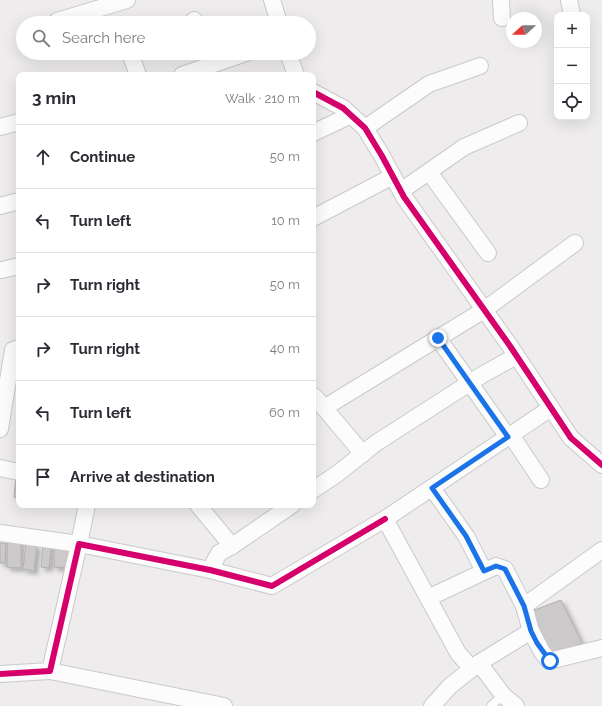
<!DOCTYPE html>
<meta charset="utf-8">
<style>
:root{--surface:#fff;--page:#f2f2f3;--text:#2b2b33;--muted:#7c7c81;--line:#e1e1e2}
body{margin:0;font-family:Raleway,sans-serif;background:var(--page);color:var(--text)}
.controls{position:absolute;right:12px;top:12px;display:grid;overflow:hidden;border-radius:8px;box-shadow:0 4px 16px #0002}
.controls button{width:36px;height:36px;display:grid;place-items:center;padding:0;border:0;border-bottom:1px solid var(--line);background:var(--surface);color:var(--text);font:20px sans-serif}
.compass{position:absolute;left:506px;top:12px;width:36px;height:36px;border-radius:50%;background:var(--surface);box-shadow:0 4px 16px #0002;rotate:249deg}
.stop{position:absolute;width:12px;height:12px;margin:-9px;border:3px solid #1a73e8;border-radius:50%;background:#fff}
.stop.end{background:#1a73e8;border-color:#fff;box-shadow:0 1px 4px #0008}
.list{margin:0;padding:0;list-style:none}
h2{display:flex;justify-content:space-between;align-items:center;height:52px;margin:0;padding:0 16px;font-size:17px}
h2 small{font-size:13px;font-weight:400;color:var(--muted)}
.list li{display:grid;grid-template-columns:26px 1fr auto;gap:12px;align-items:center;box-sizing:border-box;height:64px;padding:0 16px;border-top:1px solid var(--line)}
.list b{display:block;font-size:15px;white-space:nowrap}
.list em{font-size:13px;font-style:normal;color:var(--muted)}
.icon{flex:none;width:22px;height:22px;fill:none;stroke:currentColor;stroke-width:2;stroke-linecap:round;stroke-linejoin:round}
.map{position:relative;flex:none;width:602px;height:706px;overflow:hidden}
.search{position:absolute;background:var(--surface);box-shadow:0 4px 16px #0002;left:16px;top:16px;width:300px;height:44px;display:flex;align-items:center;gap:10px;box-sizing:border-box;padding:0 14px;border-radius:22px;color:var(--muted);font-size:15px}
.panel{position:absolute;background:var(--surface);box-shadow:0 4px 16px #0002;left:16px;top:72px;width:300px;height:436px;border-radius:8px}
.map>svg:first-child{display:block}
.building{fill:#cbc9ca;stroke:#b0aeaf;filter:url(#shadow)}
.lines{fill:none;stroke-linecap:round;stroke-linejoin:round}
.lane-casing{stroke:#cbc9cb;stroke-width:10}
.street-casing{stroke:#cbc9cb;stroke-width:18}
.lane{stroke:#fcfcfc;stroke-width:8}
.street{stroke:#fcfcfc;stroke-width:16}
.cycleway-casing{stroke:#fff;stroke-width:8}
.cycleway{stroke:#d6006c;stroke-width:6}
.route{stroke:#1a73e8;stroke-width:5}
</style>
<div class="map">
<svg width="602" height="706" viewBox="0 0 602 706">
<defs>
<filter id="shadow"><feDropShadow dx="3.5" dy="3.5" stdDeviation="2" flood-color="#0004"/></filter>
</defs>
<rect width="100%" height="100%" fill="#eeeced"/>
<g class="building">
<path d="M16,476L19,477V499L14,497Z"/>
<path d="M7,538H21V568L7,567Z"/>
<path d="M43,542L52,543L49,568L41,567Z"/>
<path d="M0,543H6L5,563H0Z"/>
<path d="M26,544L37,545L34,571L23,569Z"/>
<path d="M54,545L71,546L70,568L54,567Z"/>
<path d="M561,600L582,643L549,656L532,611Z"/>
</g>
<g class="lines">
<defs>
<path id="lane" d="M491,706L503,695"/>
<g id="street">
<path d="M272,0L279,23"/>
<path d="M501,0L502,18"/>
<path d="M569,0L572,15"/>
<path d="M194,20L195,23"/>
<path d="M57,21L127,0"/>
<path d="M130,53L138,75"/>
<path d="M288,53L296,75"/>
<path d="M182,75L246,53"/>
<path d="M313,92L343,108L365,128L382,156L404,197L510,346L571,438L602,465"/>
<path d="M0,127L19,122"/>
<path d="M365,128L429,84L480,66"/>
<path d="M313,133L351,115"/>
<path d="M429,172L488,253"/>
<path d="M401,191L464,147L519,123"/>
<path d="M0,206L19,201"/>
<path d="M313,218L393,176"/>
<path d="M2,270L19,266"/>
<path d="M438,338L508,437"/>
<path d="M313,398L315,397L363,454"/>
<path d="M324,408L484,310L575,243"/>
<path d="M0,429L13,350L19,348"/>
<path d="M511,435L541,480"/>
<path d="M0,468L19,472"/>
<path d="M432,488L466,536L484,571"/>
<path d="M313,490L337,474L376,443L482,375L516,356"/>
<path d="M198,505L232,546"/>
<path d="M0,533L79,544L87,505"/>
<path d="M210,570L219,553L232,546L292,505"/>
<path d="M428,598L496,566L505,569L524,606"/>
<path d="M531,631L542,652L549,661L602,648"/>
<path d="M472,669L458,653L385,519L551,408"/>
<path d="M50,671L224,706"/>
<path d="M0,674L50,671L79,544L210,570L272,586L385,519"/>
<path d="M432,706L450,686L479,663"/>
<path d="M516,706L503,695L479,663L531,631L524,606L602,550"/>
</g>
</defs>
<use href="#lane" class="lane-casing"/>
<use href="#street" class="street-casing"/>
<use href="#lane" class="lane"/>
<use href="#street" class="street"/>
<defs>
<g id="cycleway">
<path d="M313,92L343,108L365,128L382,156L404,197L510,346L571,438L602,465"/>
<path d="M0,674L50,671L79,544L210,570L272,586L385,519"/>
</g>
</defs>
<use href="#cycleway" class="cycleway-casing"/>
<use href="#cycleway" class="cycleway"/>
</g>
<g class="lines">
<path class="route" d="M438,338L508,437L432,488L466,536L484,571L496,566L505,569L524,606L531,631L537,643L550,661"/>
</g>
</svg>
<div class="controls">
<button>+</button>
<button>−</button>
<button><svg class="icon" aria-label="locate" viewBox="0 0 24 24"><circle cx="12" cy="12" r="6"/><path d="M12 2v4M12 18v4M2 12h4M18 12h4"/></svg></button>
</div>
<svg class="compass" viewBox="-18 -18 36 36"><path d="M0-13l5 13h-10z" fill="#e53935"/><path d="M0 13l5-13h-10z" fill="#7c7c81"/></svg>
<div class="stop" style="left:550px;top:661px"></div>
<div class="stop end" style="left:438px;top:338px"></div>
<div class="search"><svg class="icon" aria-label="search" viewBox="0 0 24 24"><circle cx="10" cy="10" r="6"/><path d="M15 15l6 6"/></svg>Search here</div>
<section class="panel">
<h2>3 min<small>Walk · 210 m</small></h2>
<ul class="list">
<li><svg class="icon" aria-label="ahead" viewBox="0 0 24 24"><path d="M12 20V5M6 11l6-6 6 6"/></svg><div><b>Continue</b></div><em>50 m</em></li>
<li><svg class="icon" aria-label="left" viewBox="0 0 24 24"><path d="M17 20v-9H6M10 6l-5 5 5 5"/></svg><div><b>Turn left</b></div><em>10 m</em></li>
<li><svg class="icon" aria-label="right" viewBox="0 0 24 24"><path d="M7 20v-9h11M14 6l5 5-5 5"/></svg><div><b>Turn right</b></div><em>50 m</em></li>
<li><svg class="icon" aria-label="right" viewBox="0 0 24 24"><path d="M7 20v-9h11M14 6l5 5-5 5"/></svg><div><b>Turn right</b></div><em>40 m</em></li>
<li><svg class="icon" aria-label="left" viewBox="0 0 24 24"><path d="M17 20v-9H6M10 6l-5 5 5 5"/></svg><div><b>Turn left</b></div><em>60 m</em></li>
<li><svg class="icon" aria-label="arrive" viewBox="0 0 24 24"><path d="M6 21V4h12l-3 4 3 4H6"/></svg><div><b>Arrive at destination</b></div></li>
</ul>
</section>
</div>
